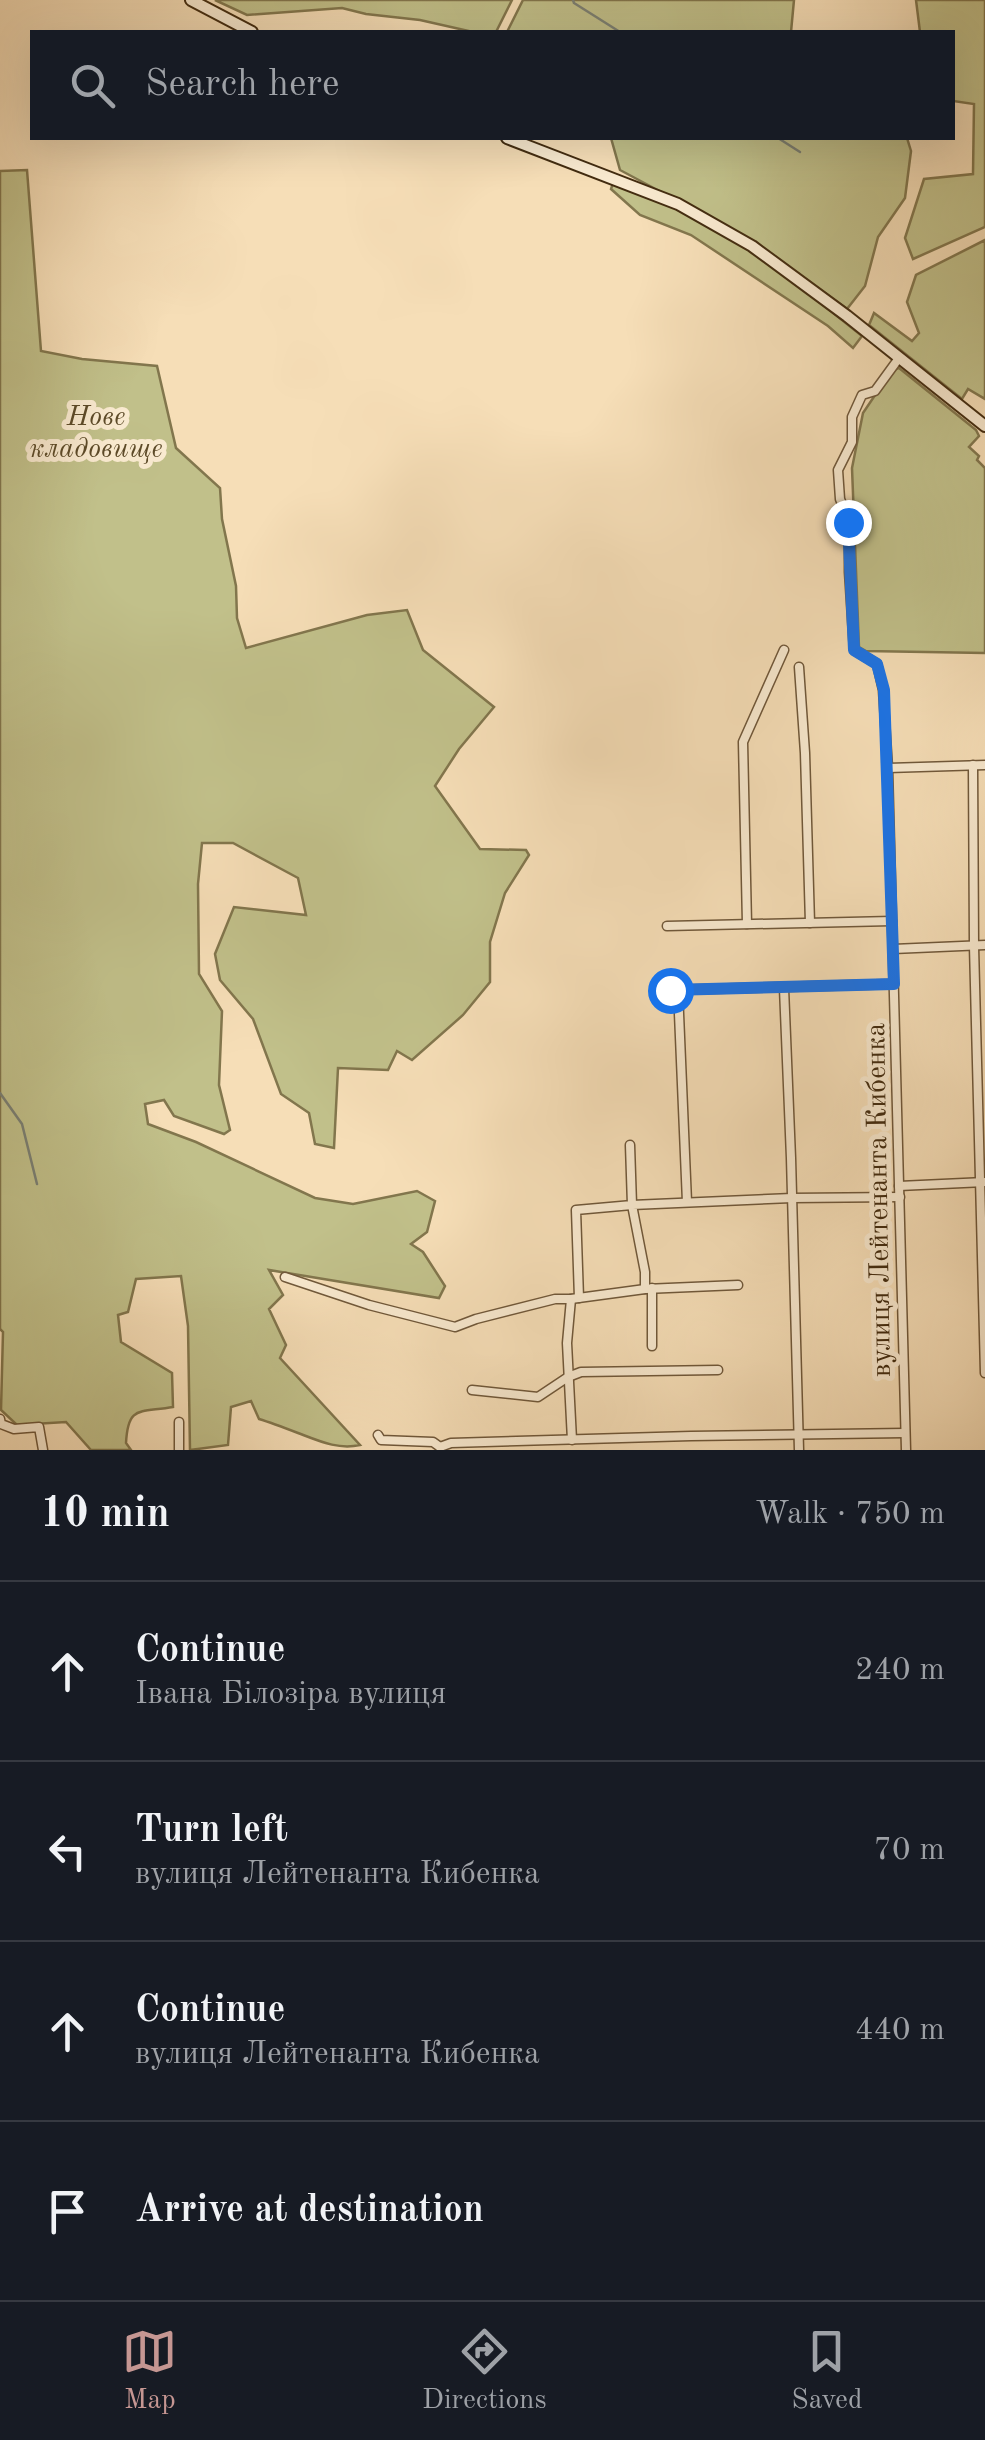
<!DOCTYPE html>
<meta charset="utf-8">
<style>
:root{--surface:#171b24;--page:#20242c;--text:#f1f3f6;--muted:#9ea1a6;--line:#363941;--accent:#c59692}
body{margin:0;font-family:"Old Standard TT",serif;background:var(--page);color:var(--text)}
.stop{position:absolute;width:30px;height:30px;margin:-22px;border:8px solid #1a73e8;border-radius:50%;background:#fff}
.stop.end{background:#1a73e8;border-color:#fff;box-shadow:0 2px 10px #0008}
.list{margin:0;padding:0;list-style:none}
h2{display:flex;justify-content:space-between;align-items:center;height:130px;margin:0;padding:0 40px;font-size:42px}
h2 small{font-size:32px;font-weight:400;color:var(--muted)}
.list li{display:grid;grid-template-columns:65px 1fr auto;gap:30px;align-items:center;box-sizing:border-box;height:180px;padding:0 40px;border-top:2px solid var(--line)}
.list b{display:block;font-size:38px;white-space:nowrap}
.list p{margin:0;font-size:32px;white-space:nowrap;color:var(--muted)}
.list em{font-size:32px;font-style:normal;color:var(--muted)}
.icon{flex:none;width:55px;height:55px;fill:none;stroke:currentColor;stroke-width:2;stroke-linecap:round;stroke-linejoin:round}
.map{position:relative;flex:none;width:985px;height:1450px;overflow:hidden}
.search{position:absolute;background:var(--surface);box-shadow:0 10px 40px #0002;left:30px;right:30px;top:30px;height:110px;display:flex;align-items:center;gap:25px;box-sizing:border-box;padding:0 35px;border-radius:0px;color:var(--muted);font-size:38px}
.sheet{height:850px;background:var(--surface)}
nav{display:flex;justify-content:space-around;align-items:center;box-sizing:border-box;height:140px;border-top:2px solid var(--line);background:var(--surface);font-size:28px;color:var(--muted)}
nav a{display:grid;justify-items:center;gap:5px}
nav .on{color:var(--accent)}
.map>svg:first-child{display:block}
.green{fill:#c1c08a;stroke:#82764d;stroke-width:2.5}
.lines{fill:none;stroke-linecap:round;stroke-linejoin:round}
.stream{stroke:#7b8175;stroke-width:2.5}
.street-casing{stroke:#70583a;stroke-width:11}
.secondary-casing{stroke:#432c10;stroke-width:14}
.street{stroke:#f9ead0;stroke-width:8}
.secondary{stroke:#f9ead0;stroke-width:10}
.route{stroke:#1a73e8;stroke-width:12}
.labels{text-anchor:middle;stroke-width:10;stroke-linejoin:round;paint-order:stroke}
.park-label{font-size:28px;font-style:italic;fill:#5c4a28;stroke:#f9ead0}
.street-label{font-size:28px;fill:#432c10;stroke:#f9ead0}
</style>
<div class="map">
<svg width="985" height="1450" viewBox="0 0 985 1450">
<rect width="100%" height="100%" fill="#f6deb7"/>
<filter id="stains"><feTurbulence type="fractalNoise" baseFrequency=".002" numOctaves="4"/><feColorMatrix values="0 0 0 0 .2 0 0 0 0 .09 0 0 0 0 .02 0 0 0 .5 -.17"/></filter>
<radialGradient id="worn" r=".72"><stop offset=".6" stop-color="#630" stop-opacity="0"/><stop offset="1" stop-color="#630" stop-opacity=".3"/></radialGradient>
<g class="green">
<path d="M215,0H512L496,32H473L420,20L366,14L342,8L247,15Z"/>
<path d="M523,0H794L791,32H507Z"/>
<path d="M916,0H985V227L913,259L905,238L924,179L973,174L974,104L953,101L952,32H920Z"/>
<path d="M611,138H907L911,151L905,198L878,237L865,286L847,309L753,241L620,170Z"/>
<path d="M27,170L41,351L82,359L157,366L176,448L220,488L222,519L236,586L237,618L246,648L367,615L407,610L423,650L494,707L459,749L435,786L480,849L526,850L529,855L505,893L490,942V982L463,1015L412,1060L397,1051L388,1070L338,1068L334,1148L315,1144L309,1113L281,1094L253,1019L220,980L215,954L234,907L306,915L298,878L233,843H202L198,884L199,974L222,1011L219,1085L230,1130L224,1134L174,1116L164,1100L145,1104L148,1124L196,1142L315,1198L353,1204L417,1191L435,1201L427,1232L411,1244L423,1252L445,1286L439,1298L269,1270L283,1295L269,1309L286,1345L280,1358L360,1445C338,1450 319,1441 298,1433C285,1428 272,1423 259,1419L251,1401L231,1407L228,1445L190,1450L188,1326L181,1276L136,1279L128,1312L118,1315L121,1342L172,1373L173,1407C139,1413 128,1405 126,1443L131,1450H91L66,1422L17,1425L1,1410L3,1332L0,1329V171Z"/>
<path d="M613,183L677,208L751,247L862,336L853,348L828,326L691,235L640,215L611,189Z"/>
<path d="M985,240V399L968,389L962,399L869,325L874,313L912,341L919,333L907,302L916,275Z"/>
<path d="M899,368L976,430L979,436L969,447L979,456L977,460L985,468V653L866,651L859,647L852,468L863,413L892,370Z"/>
</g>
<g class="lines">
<g class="stream">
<path d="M573,0L574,3L620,32"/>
<path d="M778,138L800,152"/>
<path d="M0,1093L22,1124L37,1184"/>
</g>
<defs>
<g id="street">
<path d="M899,358L875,391L862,395L852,417V442L838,470L840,499L849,522V572L854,650L877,664L883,690L888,768L906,1450"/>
<path d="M799,667L805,753L810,923"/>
<path d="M973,765L974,946L985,1373"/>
<path d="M888,768L985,765"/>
<path d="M747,924L743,742L784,650"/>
<path d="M667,926L892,921"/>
<path d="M893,949L985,945"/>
<path d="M784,988L791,1158L799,1450"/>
<path d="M670,990L894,984"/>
<path d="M678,990L687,1202"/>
<path d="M899,1186L985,1182"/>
<path d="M285,1277L369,1305L455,1327L476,1319L555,1299H571L645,1289L738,1285"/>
<path d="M645,1289V1272L632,1205L792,1198L900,1197"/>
<path d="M579,1298L576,1210L632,1205L630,1145"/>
<path d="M571,1299L567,1343L572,1440"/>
<path d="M652,1346V1288"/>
<path d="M472,1390L538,1397L568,1377L581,1372L718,1370"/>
<path d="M0,1419L1,1424L14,1429L39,1427L43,1450"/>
<path d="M378,1435L381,1440L433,1442L440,1447"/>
<path d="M440,1447L451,1443L691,1436L905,1433"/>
<path d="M179,1450V1422"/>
</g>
<g id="secondary">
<path d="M191,0L252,32"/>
<path d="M507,138L678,204L752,246L847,316L985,426"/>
</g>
</defs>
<use href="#street" class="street-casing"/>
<use href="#secondary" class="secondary-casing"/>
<use href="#street" class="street"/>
<use href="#secondary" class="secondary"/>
</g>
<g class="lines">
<path class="route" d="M670,990L894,984L884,690L877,664L854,650L848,522"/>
</g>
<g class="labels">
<g class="park-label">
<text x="96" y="425">Нове<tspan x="96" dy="32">кладовище</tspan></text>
</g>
<g class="street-label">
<text transform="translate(877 1200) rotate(-91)" y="10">вулиця Лейтенанта Кибенка</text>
</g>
</g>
<rect width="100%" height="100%" filter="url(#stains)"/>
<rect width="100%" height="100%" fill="url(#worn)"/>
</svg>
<div class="stop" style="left:670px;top:990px"></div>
<div class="stop end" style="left:848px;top:522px"></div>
<div class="search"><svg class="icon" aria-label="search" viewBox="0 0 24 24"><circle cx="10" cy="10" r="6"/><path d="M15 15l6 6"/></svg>Search here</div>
</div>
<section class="sheet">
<h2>10 min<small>Walk · 750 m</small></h2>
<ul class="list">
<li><svg class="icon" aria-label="ahead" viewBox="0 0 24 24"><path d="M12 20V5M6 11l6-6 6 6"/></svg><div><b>Continue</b><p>Івана Білозіра вулиця</p></div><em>240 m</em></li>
<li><svg class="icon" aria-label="left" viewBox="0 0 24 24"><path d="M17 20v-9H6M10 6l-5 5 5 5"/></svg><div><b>Turn left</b><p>вулиця Лейтенанта Кибенка</p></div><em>70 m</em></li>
<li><svg class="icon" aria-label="ahead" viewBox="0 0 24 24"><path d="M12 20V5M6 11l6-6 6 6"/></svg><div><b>Continue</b><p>вулиця Лейтенанта Кибенка</p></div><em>440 m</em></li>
<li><svg class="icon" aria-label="arrive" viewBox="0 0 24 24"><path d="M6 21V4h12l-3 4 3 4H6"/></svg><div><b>Arrive at destination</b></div></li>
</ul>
</section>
<nav>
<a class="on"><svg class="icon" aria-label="map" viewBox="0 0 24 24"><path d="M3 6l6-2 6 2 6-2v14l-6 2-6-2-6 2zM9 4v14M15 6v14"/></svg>Map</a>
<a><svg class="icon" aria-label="directions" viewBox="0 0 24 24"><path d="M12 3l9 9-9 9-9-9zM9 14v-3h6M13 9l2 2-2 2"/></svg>Directions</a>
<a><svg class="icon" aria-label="saved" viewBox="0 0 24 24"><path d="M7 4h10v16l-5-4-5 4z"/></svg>Saved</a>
</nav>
